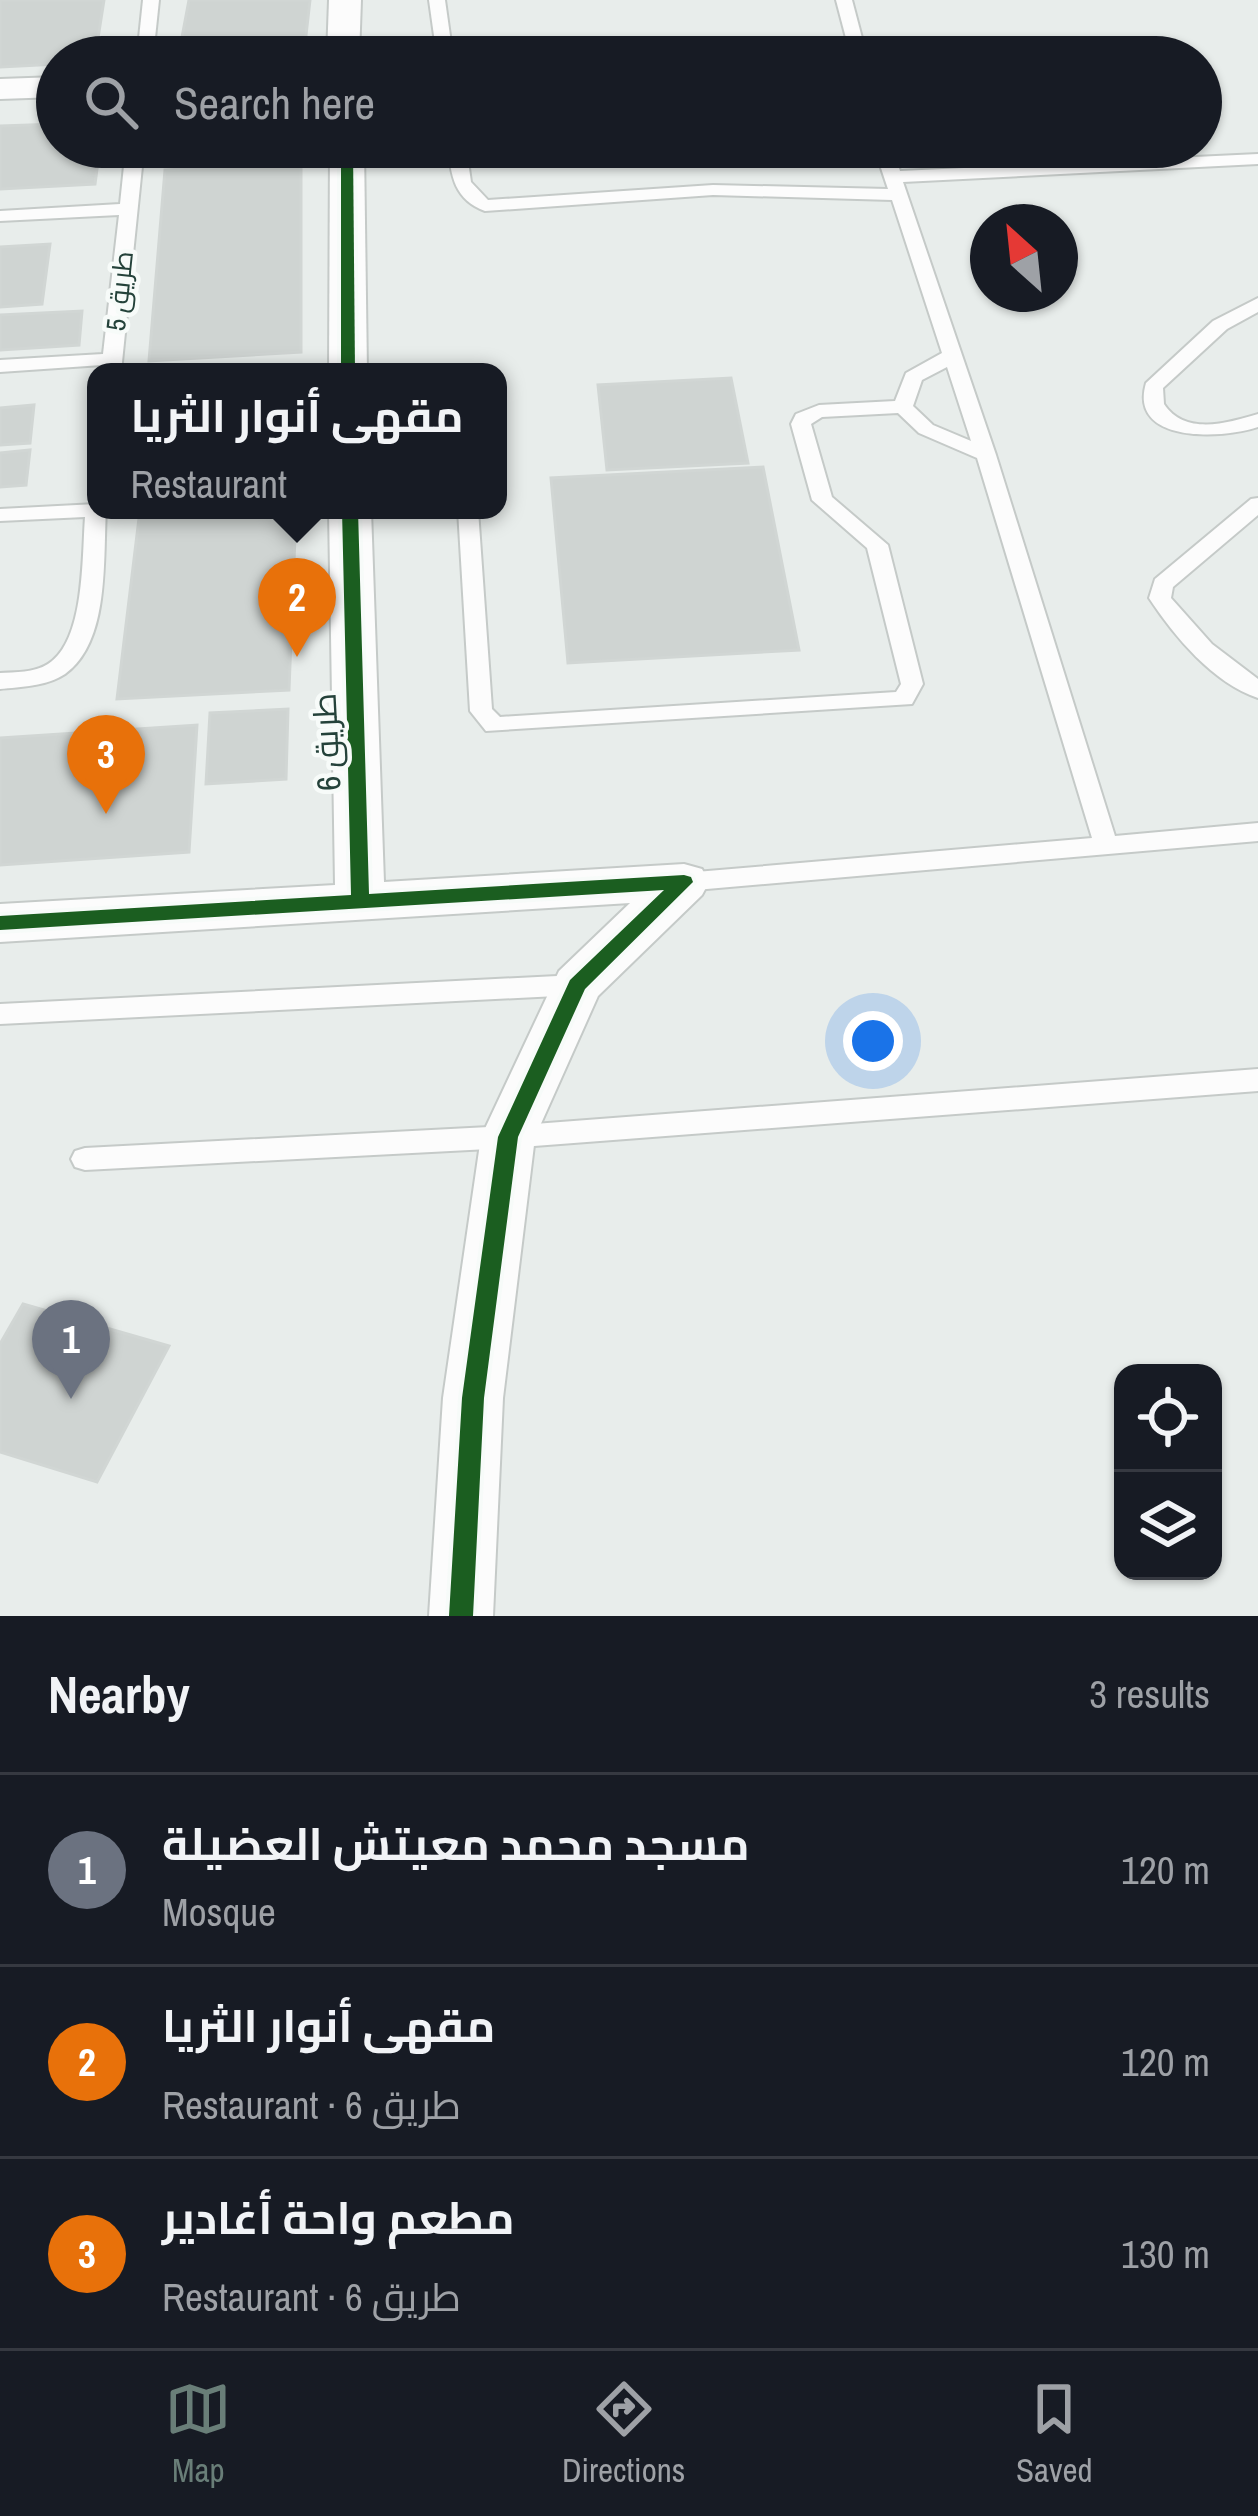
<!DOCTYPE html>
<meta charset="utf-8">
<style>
:root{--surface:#171b24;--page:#20242c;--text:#f1f3f6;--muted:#9ea1a6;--line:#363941;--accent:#697e78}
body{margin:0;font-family:"Archivo Narrow",Cairo,sans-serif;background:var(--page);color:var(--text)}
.controls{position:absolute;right:36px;bottom:36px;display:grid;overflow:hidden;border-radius:24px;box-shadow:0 3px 9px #0004}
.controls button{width:108px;height:108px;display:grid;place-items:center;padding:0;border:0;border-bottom:3px solid var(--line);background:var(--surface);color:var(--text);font:60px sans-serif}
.compass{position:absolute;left:970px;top:204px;width:108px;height:108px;border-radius:50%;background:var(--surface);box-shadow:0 3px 9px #0004;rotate:333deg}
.you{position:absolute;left:873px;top:1041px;width:42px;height:42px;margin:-30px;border:9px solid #fff;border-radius:50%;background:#1a73e8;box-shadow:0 0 0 18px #1a73e833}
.badge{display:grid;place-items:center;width:78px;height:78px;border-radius:50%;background:var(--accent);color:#fff;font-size:39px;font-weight:700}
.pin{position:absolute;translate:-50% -99px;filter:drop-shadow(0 3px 6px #0008)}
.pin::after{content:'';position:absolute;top:63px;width:42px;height:36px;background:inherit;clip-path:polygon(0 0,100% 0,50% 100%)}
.popup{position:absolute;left:87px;top:363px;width:420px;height:156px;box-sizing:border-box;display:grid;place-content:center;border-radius:24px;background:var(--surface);filter:drop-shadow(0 3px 9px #0005);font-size:39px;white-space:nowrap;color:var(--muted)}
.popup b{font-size:45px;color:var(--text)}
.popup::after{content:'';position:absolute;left:50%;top:100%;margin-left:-24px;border:24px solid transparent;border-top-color:var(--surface)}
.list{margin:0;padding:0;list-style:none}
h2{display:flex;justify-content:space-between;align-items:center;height:156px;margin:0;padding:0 48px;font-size:51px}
h2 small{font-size:39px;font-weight:400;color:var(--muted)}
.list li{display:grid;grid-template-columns:78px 1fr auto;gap:36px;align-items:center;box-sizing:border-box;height:192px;padding:0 48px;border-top:3px solid var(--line)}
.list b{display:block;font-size:45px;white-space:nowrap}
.list p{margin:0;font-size:39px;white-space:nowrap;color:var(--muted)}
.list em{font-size:39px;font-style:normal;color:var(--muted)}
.icon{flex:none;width:66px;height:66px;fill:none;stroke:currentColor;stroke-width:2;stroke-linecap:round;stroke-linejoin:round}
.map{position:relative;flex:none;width:1258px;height:1616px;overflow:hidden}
.search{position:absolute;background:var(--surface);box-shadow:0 3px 9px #0004;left:36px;right:36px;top:36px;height:132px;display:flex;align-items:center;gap:30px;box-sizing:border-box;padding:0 42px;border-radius:66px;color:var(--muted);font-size:45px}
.sheet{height:732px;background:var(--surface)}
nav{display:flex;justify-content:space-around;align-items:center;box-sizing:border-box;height:168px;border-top:3px solid var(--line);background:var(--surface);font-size:33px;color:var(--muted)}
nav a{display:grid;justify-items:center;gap:6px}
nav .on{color:var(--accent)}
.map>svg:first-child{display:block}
.building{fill:#cfd4d2;stroke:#d1d6d4;stroke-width:3}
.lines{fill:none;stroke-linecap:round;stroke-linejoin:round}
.service-casing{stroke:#c5cac8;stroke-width:4}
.minor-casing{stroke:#c5cac8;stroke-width:4}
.service{fill:#fcfcfc;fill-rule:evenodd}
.minor{fill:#fcfcfc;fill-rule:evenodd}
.cycleway-casing{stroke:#f7fbf9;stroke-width:8}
.cycleway{fill:#1b5e20;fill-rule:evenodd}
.labels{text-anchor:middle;stroke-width:9;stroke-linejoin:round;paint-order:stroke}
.far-street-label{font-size:27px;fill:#24423a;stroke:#f7fbf9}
.street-label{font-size:33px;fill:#24423a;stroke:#f7fbf9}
</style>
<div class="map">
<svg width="1258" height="1616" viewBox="0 0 1258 1616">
<rect width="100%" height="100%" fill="#e8edeb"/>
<g class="building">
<path d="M0,0H104L95,57H57V64L0,67Z"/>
<path d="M189,0H310L305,44L180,48Z"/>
<path d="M57,124V147H100L95,184L0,189V126Z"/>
<path d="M181,147H253L252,154L180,158Z"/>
<path d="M301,163V352L149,361L165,170Z"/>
<path d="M50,244L42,304L0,307V247Z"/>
<path d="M82,311L79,345L0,350V315Z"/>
<path d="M731,378L748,463L607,470L598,385Z"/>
<path d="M34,405L30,443L0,445V408Z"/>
<path d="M30,450L26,485L0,487V453Z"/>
<path d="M763,467L799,650L568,663L551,478Z"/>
<path d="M140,510H296L289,690L117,699Z"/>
<path d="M288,709L286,779L206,784L210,713Z"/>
<path d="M197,725L189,852L0,865V738Z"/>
<path d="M23,1304L169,1346L97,1482L0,1452V1344Z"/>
</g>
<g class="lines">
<defs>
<g id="service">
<path d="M143,0H159L153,57H137Z"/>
<path d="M429,0H445L453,57H437Z"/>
<path d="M836,0H852L867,57H851Z"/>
<path d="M126,147H144L121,372H101L102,365L0,372V360L103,354L119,215L0,221V211L120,204Z"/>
<path d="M448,147H466L471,182L488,200L713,185L888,189L874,147H892L900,171L1258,154V164L903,182L996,455L1115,836L1258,823V841L684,891L675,888L672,882L675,876L684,873L1092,838L977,458L919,433L898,413L822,417L811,424L832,497L888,545L923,684L912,704L486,731L470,711L458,510H478L492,709L500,717L896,692L901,684L867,548L812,500L791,424L796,414L819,405L895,401L906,373L942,353L892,200L713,195L485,211C455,200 451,177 448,147ZM947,367L971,441L933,425L913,406L922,380Z"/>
<path d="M1258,298V312L1227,329L1163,388L1164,404C1185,436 1228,423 1258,414V427C1223,439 1128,444 1146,383L1213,321Z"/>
<path d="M1258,498V515L1173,587L1171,598L1212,644L1258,679V698C1213,683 1174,636 1149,598L1155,579L1251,499Z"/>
<path d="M96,504V510H106C103,559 110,642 65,674C47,686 21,687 0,689V673C15,672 34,673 48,664C85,641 82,557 85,517L0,521V509Z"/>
<path d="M577,975L586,978L590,985L586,992L577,995L0,1024V1004Z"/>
<path d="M1258,1069V1091L508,1148L85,1170L75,1167L71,1159L75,1151L85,1148L508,1126Z"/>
</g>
<g id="minor">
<path d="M329,0H361L359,57H327Z"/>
<path d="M57,77V97L0,99V79Z"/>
<path d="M330,147H364L367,372H329Z"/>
<path d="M329,510H371L384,882L684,864L702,869L709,882L702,895L598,996L535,1137L503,1398L493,1616H429L443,1398L481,1137L559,971L630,903L0,942V904L335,885Z"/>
</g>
</defs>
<use href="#service" class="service-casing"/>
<use href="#minor" class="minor-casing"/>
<use href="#service" class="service"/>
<use href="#minor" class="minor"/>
<defs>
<g id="cycleway">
<path d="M341,147H353L355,372H341Z"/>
<path d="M342,510H358L369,894L684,875L691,877L693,882L585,989L518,1137L484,1398L473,1616H449L462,1398L498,1137L570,980L664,890L0,930V916L351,895Z"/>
</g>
</defs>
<use href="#cycleway" class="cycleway-casing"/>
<use href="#cycleway" class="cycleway"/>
</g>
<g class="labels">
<g class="far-street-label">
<text transform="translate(120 291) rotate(-84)" y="9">طريق 5</text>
</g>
<g class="street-label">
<text transform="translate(326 742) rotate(-93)" y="12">طريق 6</text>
</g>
</g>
</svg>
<div class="controls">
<button><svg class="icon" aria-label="locate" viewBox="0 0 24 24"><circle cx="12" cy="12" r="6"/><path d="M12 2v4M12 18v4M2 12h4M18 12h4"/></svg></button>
<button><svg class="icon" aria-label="layers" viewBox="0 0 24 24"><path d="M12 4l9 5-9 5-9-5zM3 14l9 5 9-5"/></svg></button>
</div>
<svg class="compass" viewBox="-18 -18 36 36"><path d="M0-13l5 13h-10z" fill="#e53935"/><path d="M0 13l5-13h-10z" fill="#9ea1a6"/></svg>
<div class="you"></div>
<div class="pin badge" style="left:71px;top:1399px;background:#6b7280">1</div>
<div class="pin badge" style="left:297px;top:657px;background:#e8710a">2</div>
<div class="popup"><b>مقهى أنوار الثريا</b>Restaurant</div>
<div class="pin badge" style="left:106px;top:814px;background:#e8710a">3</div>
<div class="search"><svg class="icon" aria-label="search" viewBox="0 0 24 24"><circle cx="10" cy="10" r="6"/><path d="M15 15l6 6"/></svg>Search here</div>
</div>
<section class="sheet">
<h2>Nearby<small>3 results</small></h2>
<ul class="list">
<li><span class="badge" style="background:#6b7280">1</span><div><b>مسجد محمد معيتش العضيلة</b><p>Mosque</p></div><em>120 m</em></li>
<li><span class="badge" style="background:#e8710a">2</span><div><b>مقهى أنوار الثريا</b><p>Restaurant · طريق 6</p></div><em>120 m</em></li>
<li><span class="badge" style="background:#e8710a">3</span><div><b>مطعم واحة أغادير</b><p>Restaurant · طريق 6</p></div><em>130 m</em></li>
</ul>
</section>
<nav>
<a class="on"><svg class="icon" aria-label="map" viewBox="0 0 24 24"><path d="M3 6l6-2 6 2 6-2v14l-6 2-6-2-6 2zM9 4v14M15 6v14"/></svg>Map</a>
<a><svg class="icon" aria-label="directions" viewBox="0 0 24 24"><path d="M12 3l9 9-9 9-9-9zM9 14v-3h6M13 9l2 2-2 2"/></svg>Directions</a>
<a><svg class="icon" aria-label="saved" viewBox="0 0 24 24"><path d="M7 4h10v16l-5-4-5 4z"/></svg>Saved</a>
</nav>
